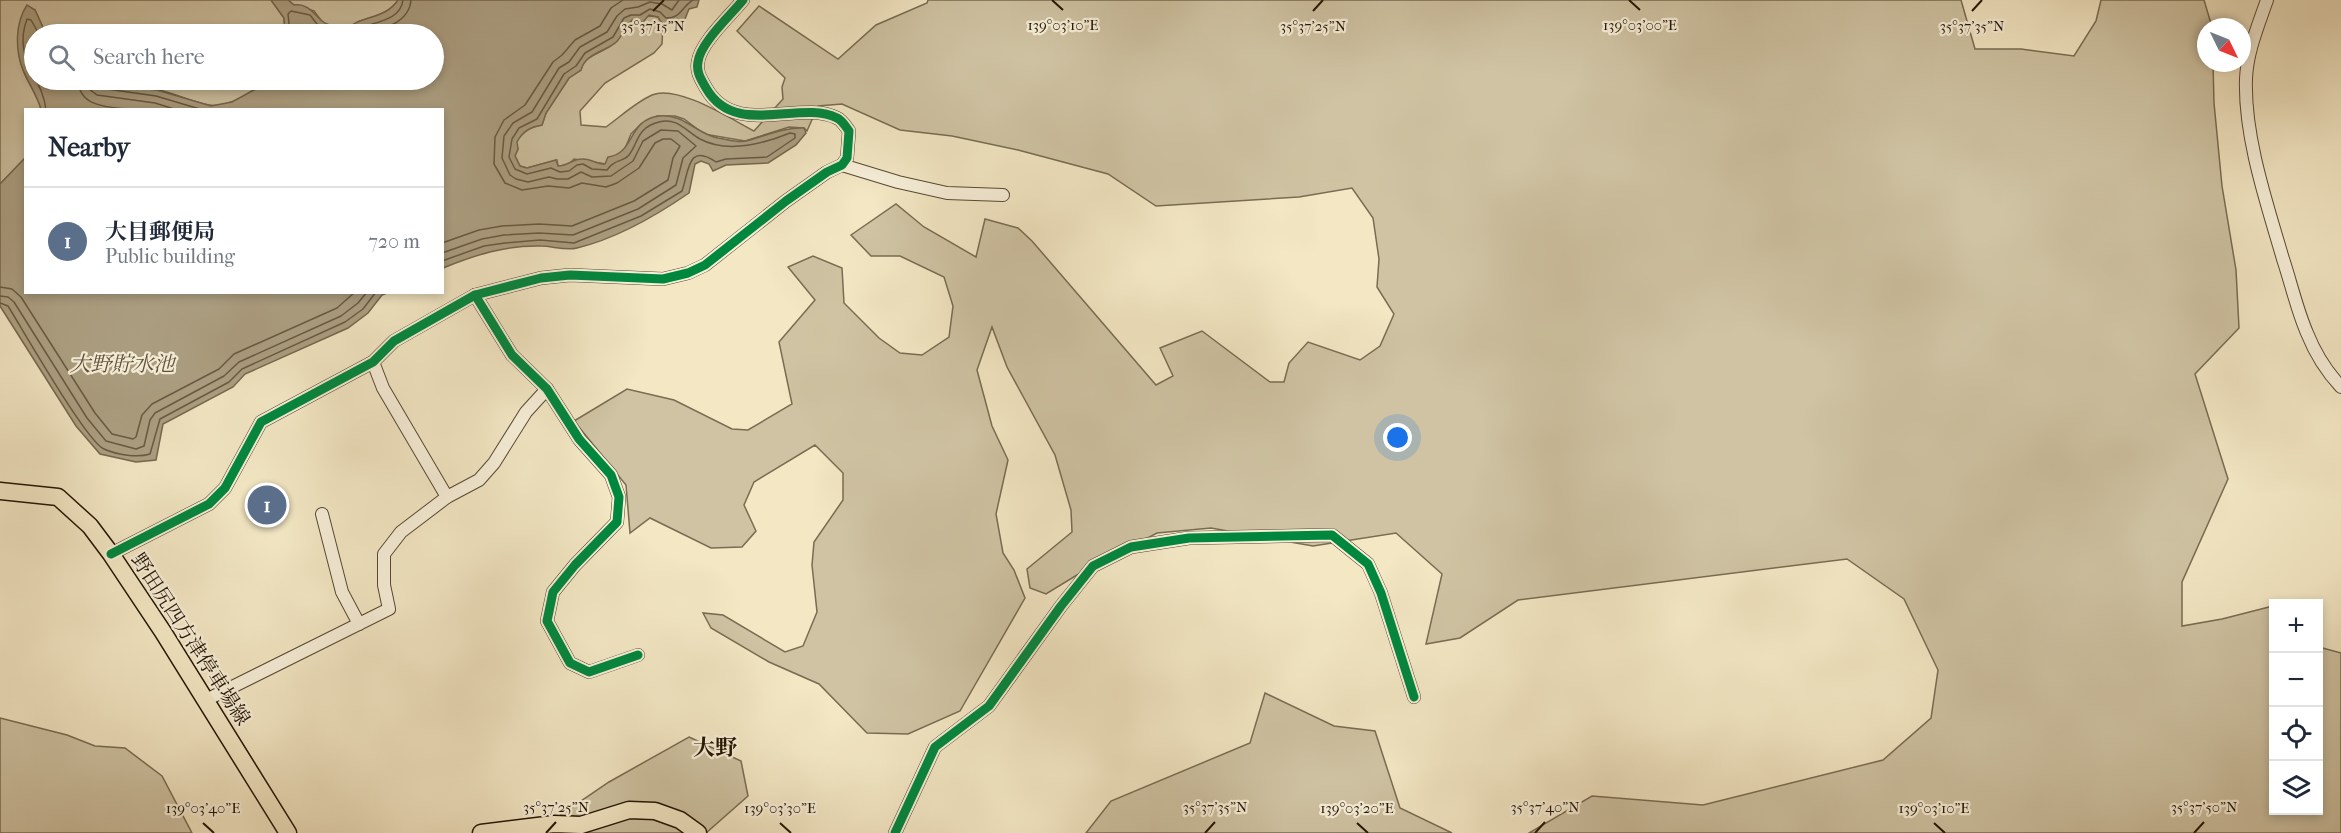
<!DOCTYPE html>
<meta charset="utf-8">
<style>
:root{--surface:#fff;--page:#f6f6f7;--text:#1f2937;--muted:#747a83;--line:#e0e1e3;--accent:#b45309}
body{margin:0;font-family:"IM FELL French Canon","Noto Serif JP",serif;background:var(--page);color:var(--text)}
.controls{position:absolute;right:18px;bottom:18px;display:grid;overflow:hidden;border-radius:0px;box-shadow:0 3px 9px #0003}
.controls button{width:54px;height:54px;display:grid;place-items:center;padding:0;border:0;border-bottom:2px solid var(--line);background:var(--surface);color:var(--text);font:30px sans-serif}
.compass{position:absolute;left:2197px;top:18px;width:54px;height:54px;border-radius:50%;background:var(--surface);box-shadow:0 3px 9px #0003;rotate:133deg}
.you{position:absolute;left:1398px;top:438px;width:21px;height:21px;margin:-15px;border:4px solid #fff;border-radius:50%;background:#1a73e8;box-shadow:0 0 0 9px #1a73e833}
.badge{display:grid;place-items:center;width:39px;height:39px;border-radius:50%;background:var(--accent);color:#fff;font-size:20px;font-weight:700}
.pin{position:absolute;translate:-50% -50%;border:3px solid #fff;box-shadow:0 2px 6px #0006}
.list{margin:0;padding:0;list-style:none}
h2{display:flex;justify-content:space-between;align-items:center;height:78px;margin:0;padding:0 24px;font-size:26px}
h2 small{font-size:20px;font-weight:400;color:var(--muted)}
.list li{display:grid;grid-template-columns:39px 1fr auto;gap:18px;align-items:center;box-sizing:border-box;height:108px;padding:0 24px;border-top:2px solid var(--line)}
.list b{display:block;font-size:22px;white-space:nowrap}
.list p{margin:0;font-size:20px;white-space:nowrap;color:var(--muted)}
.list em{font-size:20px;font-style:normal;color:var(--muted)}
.icon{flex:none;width:33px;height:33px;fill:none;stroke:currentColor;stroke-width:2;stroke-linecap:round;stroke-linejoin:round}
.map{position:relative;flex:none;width:2341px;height:833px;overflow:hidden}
.search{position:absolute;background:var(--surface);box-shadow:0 3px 9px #0003;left:24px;top:24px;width:420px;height:66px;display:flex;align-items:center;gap:15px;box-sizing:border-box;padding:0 21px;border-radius:33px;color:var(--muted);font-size:22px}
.panel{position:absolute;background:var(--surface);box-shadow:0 3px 9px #0003;left:24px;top:108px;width:420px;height:186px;border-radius:0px}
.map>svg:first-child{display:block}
.green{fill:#cfc3a3;stroke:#786c52;stroke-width:1.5}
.water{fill:#ac9f82;stroke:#75674f;stroke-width:1.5}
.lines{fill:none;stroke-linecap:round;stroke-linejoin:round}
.shore{stroke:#675a42;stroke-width:1.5}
.minor-casing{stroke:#564932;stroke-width:14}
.major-casing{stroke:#221402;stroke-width:19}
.minor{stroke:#f7efd9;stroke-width:12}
.major{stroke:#f3e7c4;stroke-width:16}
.cycleway-casing{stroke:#f7efd9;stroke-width:13}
.cycleway{stroke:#00873e;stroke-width:9}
.ticks{fill:none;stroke:#221402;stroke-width:2}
.labels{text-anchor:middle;stroke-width:4.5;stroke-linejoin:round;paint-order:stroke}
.street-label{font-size:20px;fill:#221402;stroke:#f7efd9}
.water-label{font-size:21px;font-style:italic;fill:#60533c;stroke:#f7efd9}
.quarter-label{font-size:22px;font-weight:bold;fill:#221402;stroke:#f7efd9}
.ticks-label{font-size:15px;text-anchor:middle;fill:#221402;stroke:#f7efd9;stroke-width:4.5;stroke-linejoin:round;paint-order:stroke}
</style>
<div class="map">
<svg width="2341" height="833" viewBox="0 0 2341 833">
<rect width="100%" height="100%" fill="#f3e7c4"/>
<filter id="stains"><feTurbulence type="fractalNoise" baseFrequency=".00333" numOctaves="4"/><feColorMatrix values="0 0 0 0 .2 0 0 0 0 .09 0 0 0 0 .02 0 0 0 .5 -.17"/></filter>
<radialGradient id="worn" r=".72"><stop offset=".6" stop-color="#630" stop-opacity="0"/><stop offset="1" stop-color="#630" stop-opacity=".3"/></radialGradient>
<g class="green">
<path d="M0,0H271L284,18L285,34H46L35,10C31,22 19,44 20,56C21,75 36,91 41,109L26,110L25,158L0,184Z"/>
<path d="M288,0H398C384,21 361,14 346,30L323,23L314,11L294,5Z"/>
<path d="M928,0H1961L1975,49H2021L2074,56L2096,21L2101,0H2204L2212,27H2206V63H2213L2214,103L2222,186L2236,270L2239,328L2195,374L2228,479L2182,582V626L2222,619L2273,606L2274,810H2318L2319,647L2341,653V833H1529L1592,796L1703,805L1883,760L1931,718L1938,670L1904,599L1847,559L1518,600L1460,638L1426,644L1442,574L1396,533L1313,546L1211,528L1157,533L1077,575L1046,594L1030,588L1027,569L1072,532L1071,510L1055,455L1007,367L992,327L977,370L992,426L1008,460L996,514L1003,553L1014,570L1025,598L960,711L908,734L867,733L819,684L769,662L711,628L703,613L723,615L785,652L803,646L817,612L812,565L814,542L843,500V473L815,445L754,482L744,505L756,531L742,547L711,548L650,518L630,533L626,485L574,421L627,389L674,400L732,429L748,430L792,404L779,342L815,300L788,267L813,256L842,268L844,303L879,338L900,353L922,355L949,337L953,306L944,277L900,256H871L851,235L896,204L924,227L976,257L985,219L1018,228L1032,241L1156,385L1173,376L1160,348L1202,331L1270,382H1284L1289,363L1308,342L1360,360L1380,346L1394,314L1377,287L1379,259L1373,218L1352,188L1299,197L1156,206L1108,174L1018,150L952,136L900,130L842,104L818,106L807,131L804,128L789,127L745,141L704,134L684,119L675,116H657L641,124L631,134L624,151L606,164L574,159L567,166H558L557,160L527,168L520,166L515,156L518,149L516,142C523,132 530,127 542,125L546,113L569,78L581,70C585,53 606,53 617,41C622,36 623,26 630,22C638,17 649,15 658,17L663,25L662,44L654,53L605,83L580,111L581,125L606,127C620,117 636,102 652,95C677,84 731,119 754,131L783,99L782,87L785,78L737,31L759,6L838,59L876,25L927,3Z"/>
<path d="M91,80H266C252,92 229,108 209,105C190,102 173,92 155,89C134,86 111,88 91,80Z"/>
<path d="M1265,693L1334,726L1375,731L1400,808L1452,833H1086L1111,801L1250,743Z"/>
<path d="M0,718L67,735L95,746L125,748L162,776L192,833H0Z"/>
<path d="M689,737L741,761L748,796L706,833H534L609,782Z"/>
</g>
<g class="water">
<path d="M271,0H288L294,5C308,3 313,13 322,21C328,26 339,28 346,30C361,14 384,21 398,0H699L697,7L689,9L685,19L673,24L663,25L658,17L649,15L643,22L632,20C624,26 623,37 615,43C603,52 585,54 581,70L569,78L546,113L542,125C530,127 523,131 517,142L518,149L515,156L520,166L527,168L556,160L558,166C568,166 572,159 582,159C589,158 596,164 605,164L608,157C635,154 627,120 659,116C684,113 696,134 718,138C726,139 738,143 746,141C765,136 784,127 804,128L806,133L796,145L768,163L726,165L713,171L709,164L701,161L695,164L689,193C657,215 615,239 577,248C566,251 552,246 541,246C506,245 475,255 443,268L442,110L41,109C37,95 29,84 23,70C15,50 15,23 27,5L35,10L46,34H34V80H91L115,85L157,90L211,106L232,102L256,89L266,80H434V34H285L284,18Z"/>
<path d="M25,158L26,292L387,293L382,295L368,313L348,328L245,374L233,387L163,424L156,460L136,462L100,454L76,426L0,306V184Z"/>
</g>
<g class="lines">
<g class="shore">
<path d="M39,34L31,20L27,19C12,59 43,77 46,110"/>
<path d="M290,34L288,14L291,11L310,15L320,28L341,34"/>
<path d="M349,34C364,21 400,25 403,0"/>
<path d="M363,34C382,29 409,24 411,0"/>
<path d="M78,80C79,109 112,107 134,110"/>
<path d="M87,80L89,89L97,95L155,103L177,110"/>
<path d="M95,80L96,85L100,88L156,96L203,110"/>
<path d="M442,243L479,230L502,226L539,224L572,226L634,201L668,180L673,158L680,146L671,139H663L655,143L639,168L617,183L606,187L582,183L569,188L548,186L522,190L505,183L494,164L495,137L504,120L525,105L553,62L562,55L575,40L600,26L611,8L623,0"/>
<path d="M442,253L482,239L504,235L539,233L573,235L638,209L676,185L683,158L696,146L678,131L661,130L643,141L633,161L611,176L592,177L581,172L568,179H557L549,177L528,182L516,179L510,175L502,158L504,136L513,123L532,112L559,68L569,62L580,47L607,32L617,16L625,9L638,7L650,2L662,4L672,10L679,0"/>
<path d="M442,261L484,246L505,243L540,240L574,243L641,216L682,191C689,172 687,142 716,162L726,159L767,157L795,138V134L790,133C763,144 728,154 700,139C686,131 677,117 659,122C636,128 639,142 629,155C624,161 617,160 613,164C610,165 609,168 607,170L592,169L583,164L577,165L569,171L560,172L551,168L527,174L515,169L509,157L512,139L519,128L537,119L564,74L576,66L585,53L613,37L624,18L631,15H640L650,9L660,12L666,18C682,18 681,7 693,0"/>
<path d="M0,287L12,289L21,297L95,413L112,434L133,439L136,437L142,415L152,404L219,369L234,354L337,308L355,292"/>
<path d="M0,296L8,297L14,302L87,418L106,441L136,449L144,446L150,420L155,413L224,376L239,362L341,316L358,303L367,292"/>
<path d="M0,303L8,306C23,330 86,441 104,449C117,455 138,458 150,454L160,419L229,382L242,369L345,322L363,309L376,292"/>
</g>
<defs>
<g id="minor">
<path d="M2267,0C2258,26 2247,52 2246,79C2244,137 2267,204 2283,259C2291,283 2297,310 2307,333C2315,353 2327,372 2341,387"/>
<path d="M842,165L898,182L947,193L1003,195"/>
<path d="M475,295L512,355L547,389L579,439L611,475L619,497L617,522L575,565L553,592L547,621L570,663L589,672L638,655"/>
<path d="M373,362L383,388L447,497"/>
<path d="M322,514L342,592L359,624"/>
<path d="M111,554L209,504L225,488L261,422L373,362L394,341L475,295L541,278L570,275L663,279L688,273L705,265L786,201L827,172L842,165L847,158L849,131C846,127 842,120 837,118C800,99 735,139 706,88C701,79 696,72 698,62C700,43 731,15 743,0"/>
<path d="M206,700L389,609L384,585V554L401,532L447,497L479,480L494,463L526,412L547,389"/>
<path d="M895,833L935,747L989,706L1061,606L1093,566L1131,547L1189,538L1332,535L1368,564L1381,593L1414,697"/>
</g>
<g id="major">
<path d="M0,491L58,497L90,526L111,554L163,632L288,833"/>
<path d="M481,833L554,824L581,825L629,810L655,811L680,820L698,833"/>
</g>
</defs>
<use href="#minor" class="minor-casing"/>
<use href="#major" class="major-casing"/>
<use href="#minor" class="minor"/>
<use href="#major" class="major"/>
<defs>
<g id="cycleway">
<path d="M475,295L512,355L547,389L579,439L611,475L619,497L617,522L575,565L553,592L547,621L570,663L589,672L638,655"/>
<path d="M111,554L209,504L225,488L261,422L373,362L394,341L475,295L541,278L570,275L663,279L688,273L705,265L786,201L827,172L842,165L847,158L849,131C846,127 842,120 837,118C800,99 735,139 706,88C701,79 696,72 698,62C700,43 731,15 743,0"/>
<path d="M895,833L935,747L989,706L1061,606L1093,566L1131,547L1189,538L1332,535L1368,564L1381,593L1414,697"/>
</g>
</defs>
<use href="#cycleway" class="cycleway-casing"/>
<use href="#cycleway" class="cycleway"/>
</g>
<path class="ticks" d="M1052,0L1063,10M1629,0L1640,10M653,11L664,0M1313,11L1323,0M1972,11L1982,0M203,823L214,833M780,823L791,833M1357,823L1368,833M1934,823L1945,833M546,833L556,822M1205,833L1215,822M1535,833L1545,822M2194,833L2204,822"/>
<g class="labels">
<g class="street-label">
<text transform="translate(191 639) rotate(57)" y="7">野田尻四方津停車場線</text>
</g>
<g class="water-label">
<text x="122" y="371">大野貯水池</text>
</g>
<g class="quarter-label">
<text x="715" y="755">大野</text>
</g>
</g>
<g class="ticks-label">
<text x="1063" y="30">139°03'10"E</text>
<text x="1640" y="30">139°03'00"E</text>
<text x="653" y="31">35°37'15"N</text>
<text x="1313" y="31">35°37'25"N</text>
<text x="1972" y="31">35°37'35"N</text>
<text x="556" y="812">35°37'25"N</text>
<text x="1215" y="812">35°37'35"N</text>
<text x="1545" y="812">35°37'40"N</text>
<text x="2204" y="812">35°37'50"N</text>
<text x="203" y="813">139°03'40"E</text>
<text x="780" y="813">139°03'30"E</text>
<text x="1357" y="813">139°03'20"E</text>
<text x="1934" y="813">139°03'10"E</text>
</g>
<rect width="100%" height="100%" filter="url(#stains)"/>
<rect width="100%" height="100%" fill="url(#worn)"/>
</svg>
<div class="controls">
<button>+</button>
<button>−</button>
<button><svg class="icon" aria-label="locate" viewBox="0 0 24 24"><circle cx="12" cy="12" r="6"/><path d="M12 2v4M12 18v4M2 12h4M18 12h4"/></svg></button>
<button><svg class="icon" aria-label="layers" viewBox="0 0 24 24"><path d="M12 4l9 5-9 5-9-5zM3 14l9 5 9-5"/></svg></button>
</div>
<svg class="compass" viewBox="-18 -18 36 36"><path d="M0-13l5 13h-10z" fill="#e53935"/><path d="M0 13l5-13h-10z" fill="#747a83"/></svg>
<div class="you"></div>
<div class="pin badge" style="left:267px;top:505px;background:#5c6f8a">1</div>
<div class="search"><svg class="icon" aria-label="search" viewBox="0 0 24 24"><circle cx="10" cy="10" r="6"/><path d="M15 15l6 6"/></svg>Search here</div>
<section class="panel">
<h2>Nearby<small></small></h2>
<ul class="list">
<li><span class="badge" style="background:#5c6f8a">1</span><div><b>大目郵便局</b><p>Public building</p></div><em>720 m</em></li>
</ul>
</section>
</div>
